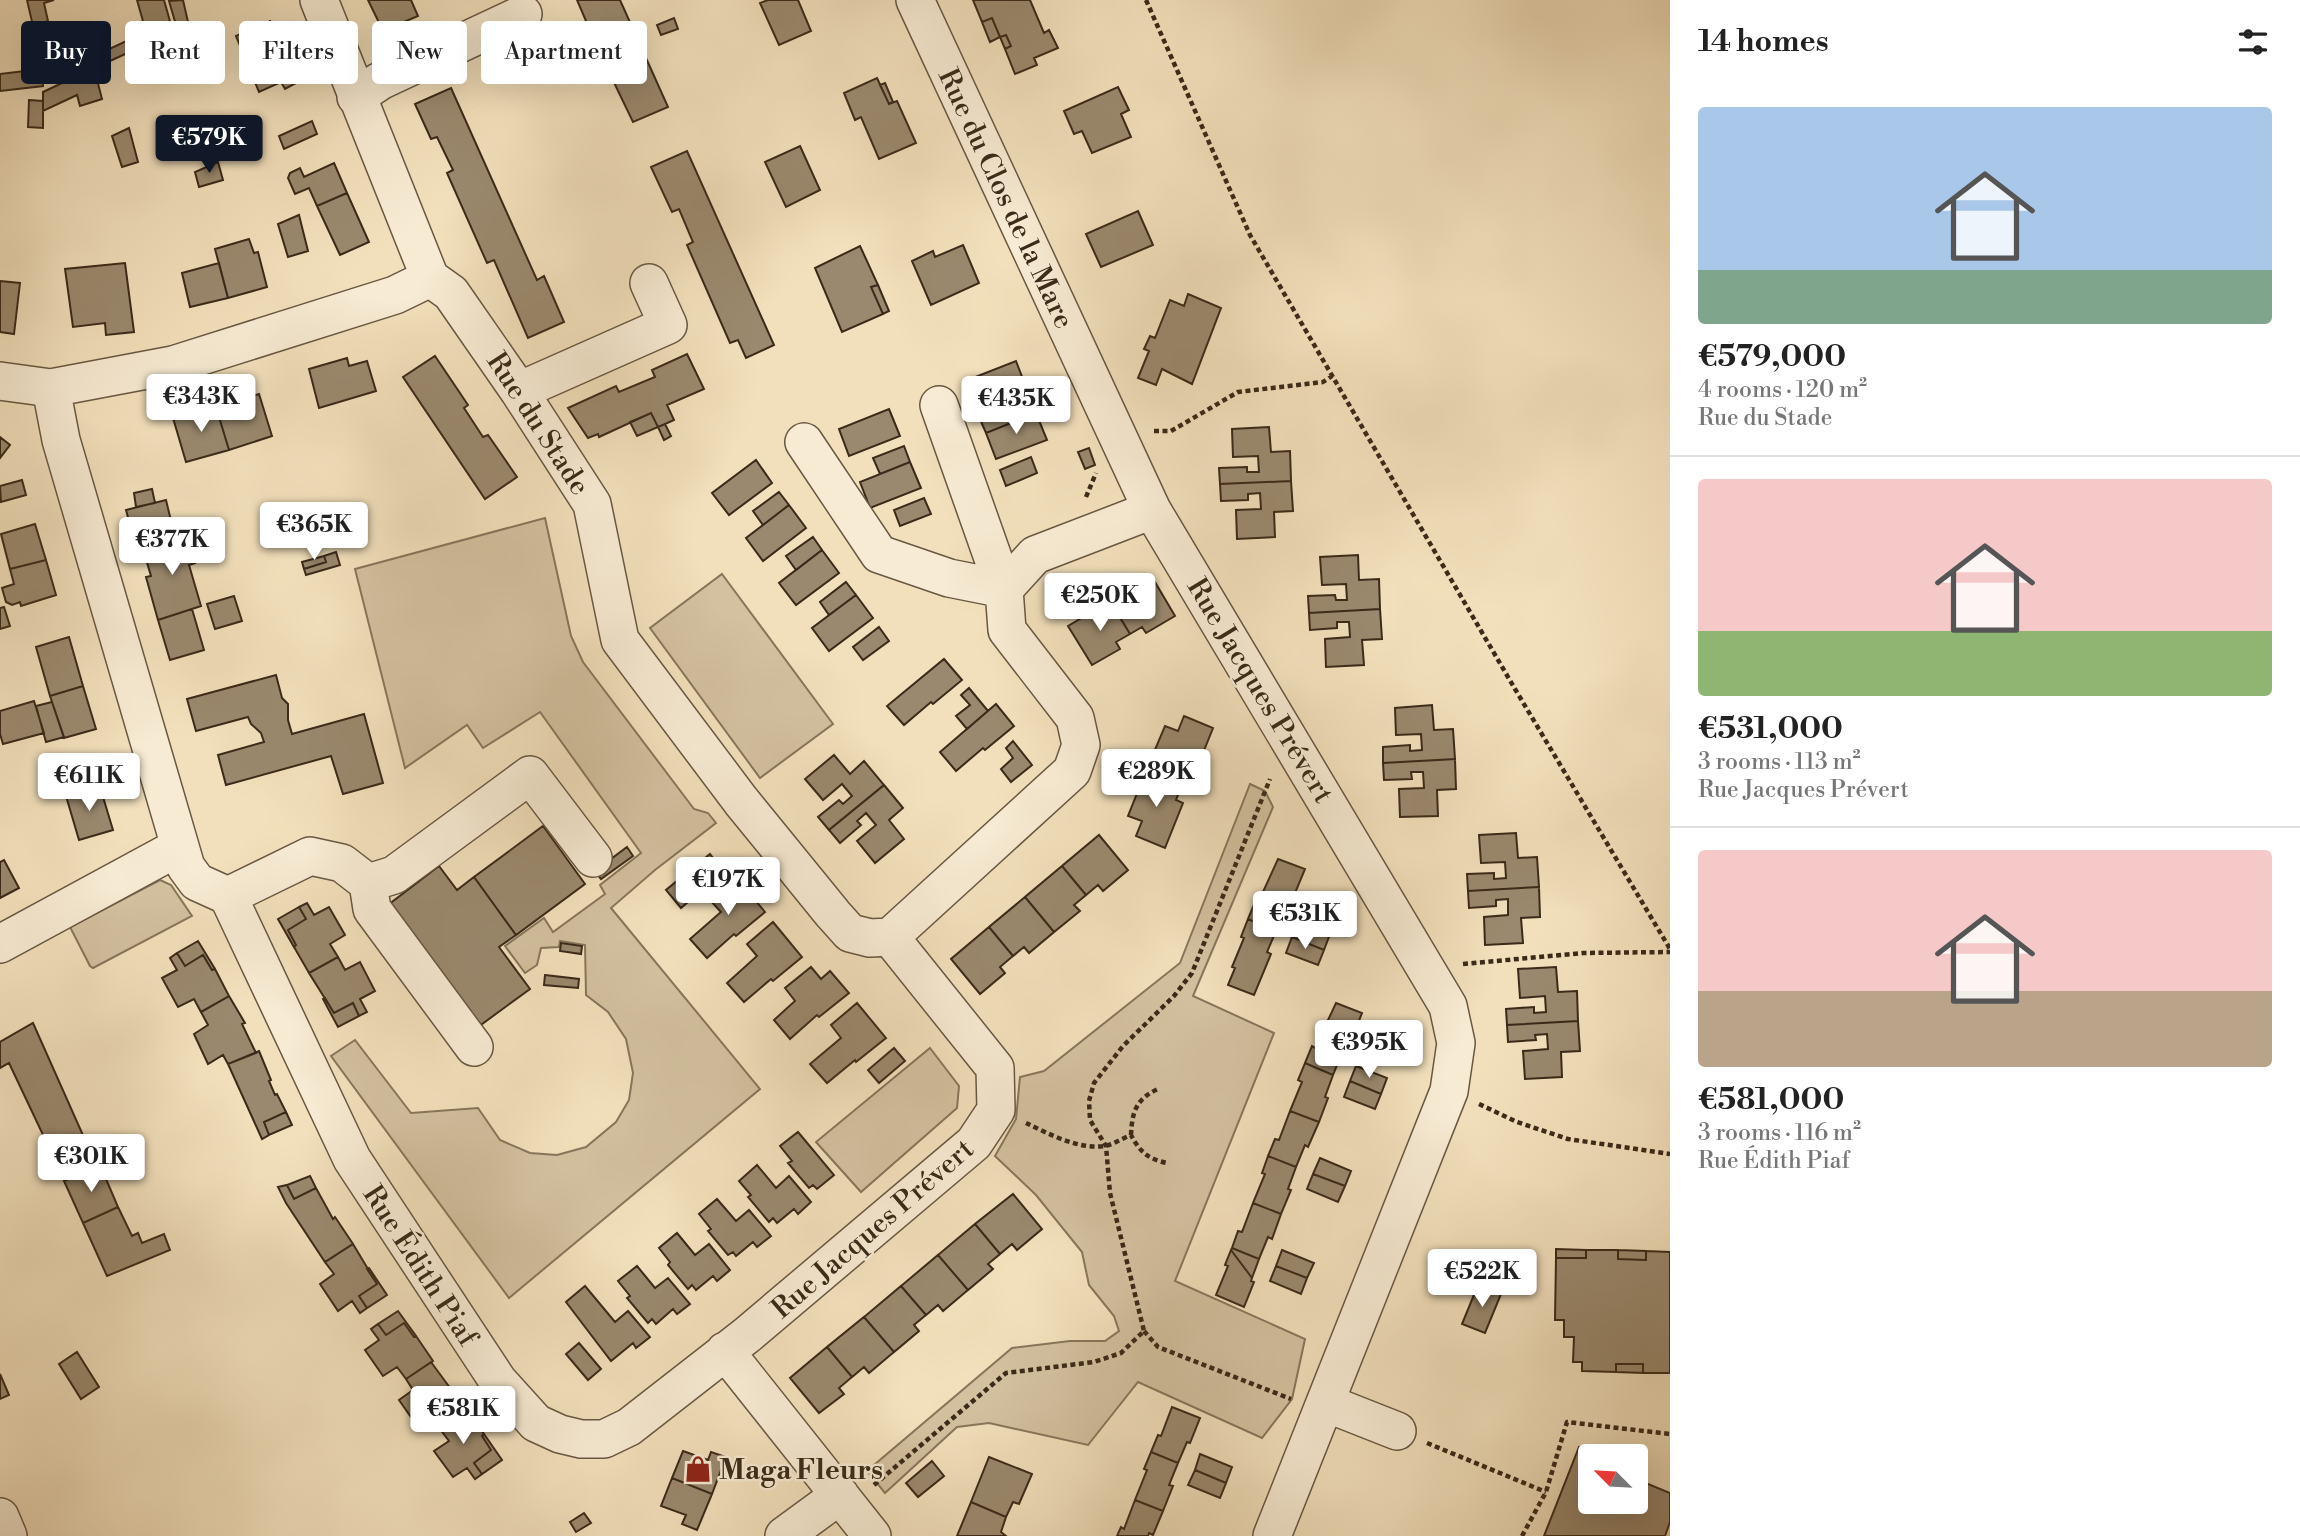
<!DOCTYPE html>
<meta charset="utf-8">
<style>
body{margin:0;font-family:"Libre Bodoni",serif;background:#f2f2f2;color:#222;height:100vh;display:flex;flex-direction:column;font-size:26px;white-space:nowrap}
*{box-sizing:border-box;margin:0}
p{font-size:23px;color:#767676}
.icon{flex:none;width:38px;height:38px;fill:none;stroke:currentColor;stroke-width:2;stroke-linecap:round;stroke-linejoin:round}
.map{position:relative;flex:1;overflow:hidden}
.panel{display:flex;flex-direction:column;background:#fff;width:630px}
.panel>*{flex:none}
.banner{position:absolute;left:21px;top:21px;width:665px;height:63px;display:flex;gap:14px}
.needle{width:46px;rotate:294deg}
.fabs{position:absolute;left:1578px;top:1444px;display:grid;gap:14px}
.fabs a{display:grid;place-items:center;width:70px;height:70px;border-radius:7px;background:#fff;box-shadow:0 7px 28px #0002;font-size:35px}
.price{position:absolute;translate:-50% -60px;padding:0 16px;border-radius:7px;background:#fff;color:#222;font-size:23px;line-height:46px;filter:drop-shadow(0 2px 4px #0008)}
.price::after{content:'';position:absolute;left:50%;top:42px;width:21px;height:16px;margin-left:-10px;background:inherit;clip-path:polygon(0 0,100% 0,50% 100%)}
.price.on{background:#111827;color:#fff}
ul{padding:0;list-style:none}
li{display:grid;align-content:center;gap:14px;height:371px;padding:0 28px}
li+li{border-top:2px solid #e0e0e0}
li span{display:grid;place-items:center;height:217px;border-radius:7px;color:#555}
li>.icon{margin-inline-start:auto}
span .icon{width:126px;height:126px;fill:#fffc;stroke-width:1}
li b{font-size:30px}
h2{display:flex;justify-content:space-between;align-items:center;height:84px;padding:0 28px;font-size:30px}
.pill{padding:0 24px;border-radius:7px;background:#fff;box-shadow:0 7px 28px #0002;font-size:24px;line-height:63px}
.pill.on{background:#111827;color:#fff}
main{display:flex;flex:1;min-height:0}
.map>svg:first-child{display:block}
.green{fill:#d3c1a0;stroke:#86765c;stroke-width:2}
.building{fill:#9a896e;stroke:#3a2a19;stroke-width:2}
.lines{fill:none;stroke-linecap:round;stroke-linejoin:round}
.minor-casing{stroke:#685842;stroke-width:40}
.path{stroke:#3a2a19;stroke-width:4.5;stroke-dasharray:5 3.5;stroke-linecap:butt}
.minor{stroke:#f7ebd3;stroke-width:37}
.labels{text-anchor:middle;stroke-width:5;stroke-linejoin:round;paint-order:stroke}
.street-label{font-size:28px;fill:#3a2a19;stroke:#f7ebd3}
.poi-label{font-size:28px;font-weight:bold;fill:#3a2a19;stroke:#f7ebd3;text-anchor:start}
</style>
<main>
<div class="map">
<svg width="1670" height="1536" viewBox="0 0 1670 1536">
<rect width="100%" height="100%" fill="#f2e0bc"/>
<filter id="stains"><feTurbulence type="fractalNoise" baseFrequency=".00286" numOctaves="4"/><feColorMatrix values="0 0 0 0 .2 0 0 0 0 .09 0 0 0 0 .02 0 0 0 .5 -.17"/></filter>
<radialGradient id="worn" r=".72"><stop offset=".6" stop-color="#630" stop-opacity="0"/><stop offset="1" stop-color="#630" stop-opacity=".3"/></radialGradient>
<path class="green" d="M545,518L571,636L583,662L694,809L708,813L716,823L655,870L611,908L760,1089L509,1298L331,1056L355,1040L411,1113L478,1108L500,1140L530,1153L557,1155L586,1147L616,1122L629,1100L633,1073L626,1039L608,1012L586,995L585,945L560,941L559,947L541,948L537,965L525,973L505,946L544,918L553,932L605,894L600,885L641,853L540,712L483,748L467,725L405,768L355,569Z
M722,574L833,724L760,778L650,628Z
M1250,784L1265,791L1273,807L1193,996L1274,1033L1175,1281L1305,1339L1292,1399L1262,1438L1138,1382L1088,1445L989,1423L957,1427L885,1493L867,1471L1012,1348L1070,1341H1105L1119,1331L1114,1316L1089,1285L1082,1252L1036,1195L995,1156L1016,1119L1020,1077L1044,1071L1180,963Z
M160,880L171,885L192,916L93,968L90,966L70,927Z
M930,1048L959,1086L957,1108L861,1192L816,1142Z"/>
<path class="building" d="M27,0H54L44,3L48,21L33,26Z
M137,0H164L173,32L110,61L107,50L146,32Z
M183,0L188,22L176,25L169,1Z
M368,0H411L418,16L383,31Z
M577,0H620L668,107L633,122L607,68L614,65L600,32L592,35Z
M768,0H798L811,31L779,45L760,3Z
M973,0H1030L1044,33L1049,30L1058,48L1034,58L1037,65L1015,74L1005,49L1011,46L1006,35L1000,37L992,18L982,22Z
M674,18L678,29L661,35L657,25Z
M992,18L1000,37L990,42L982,22Z
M270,21L298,82L285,89L281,82L259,92L236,36Z
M1006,35L1011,46L1005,49L1000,37Z
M94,68L102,99L80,106L77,95L43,111V92Z
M41,69L43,86L0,91V74Z
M877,78L889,104L897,101L916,143L879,159L861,117L855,120L844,93Z
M885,83L893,102L889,104L880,85Z
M1118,87L1129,110L1121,114L1131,137L1092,153L1082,131L1074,134L1064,111Z
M451,88L537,280L544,276L564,322L528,338L494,260L487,263L447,173L453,170L437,137L431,139L415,104Z
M29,100L43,101V128L28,127Z
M312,121L317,134L284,149L279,136Z
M129,128L138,162L122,167L112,136Z
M800,146L820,190L786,207L765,162Z
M687,151L774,345L746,358L738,340L730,343L687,245L693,242L679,209L672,212L651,167Z
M218,162L223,180L199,187L195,172Z
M334,163L347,193L317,206L309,188L295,194L288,178L290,173L300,168L304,177Z
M347,193L369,242L340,255L317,206Z
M1138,211L1153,245L1101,267L1086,234Z
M299,215L308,251L288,257L278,224Z
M249,239L254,253L258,252L267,287L228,298L215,249Z
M963,245L979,283L931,305L912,261L933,251L935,257Z
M860,246L878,285L871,287L883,314L842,332L815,268Z
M125,263L134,332L106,335L105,323L73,327L65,269Z
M219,263L228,298L190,307L182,273Z
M0,281L20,283L14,334L0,332Z
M878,285L889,311L883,314L871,287Z
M1188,294L1221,308L1192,384L1162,369L1156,385L1138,378L1149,351L1144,349L1150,336L1155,338L1170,300L1184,306Z
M687,354L704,389L667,405L674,420L665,424L658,427L651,413L599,437L598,434L588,438L568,408L616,386L619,392L655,377L652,370Z
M435,356L468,405L464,408L483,437L488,435L517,477L485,499L403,377Z
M347,358L349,366L367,361L376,391L319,408L309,369Z
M1016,361L1026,387L976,407L965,381Z
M259,394L272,436L229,450L216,407Z
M1010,405L1016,421L986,433L979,417Z
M216,407L229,450L186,462L173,418Z
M889,409L900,436L849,456L839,429Z
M651,413L658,427L637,436L630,422Z
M1036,413L1047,440L996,459L986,433Z
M665,424L671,436L664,440L658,427Z
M1269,427L1271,452L1290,451L1291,481L1220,484L1219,468L1247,467V472H1259L1258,456L1233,457L1232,429Z
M0,437L10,445L0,458Z
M904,446L910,462L880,474L873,458Z
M1089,448L1095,465L1085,469L1078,452Z
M1031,457L1037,473L1006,486L1000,470Z
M756,460L772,483L729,515L712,493Z
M910,462L921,488L870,508L860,482Z
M22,480L26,495L1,502L0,486Z
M1291,481L1293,511L1274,512L1275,537L1237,539L1236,510L1261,509L1260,493L1248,494V500L1221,501L1220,484Z
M152,489L155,503L136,507L134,493Z
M779,492L789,505L763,525L753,511Z
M924,498L931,514L900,526L894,510Z
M166,500L173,529L134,539L126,510Z
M789,505L806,528L763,561L746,538Z
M35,524L46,560L10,569L1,534Z
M187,535L195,563L189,565L201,606L158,620L146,577L151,576L143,549Z
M813,537L822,550L796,570L786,556Z
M822,550L839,573L796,605L779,583Z
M336,552L340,565L306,575L304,569L326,562L324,556Z
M1358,555L1359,580L1379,579L1380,609L1309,613L1308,596L1335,595L1336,600H1347L1346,584L1322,585L1320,557Z
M324,556L326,562L304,569L302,562Z
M46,560L56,595L21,606L20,602L12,605L6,602L2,588L14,584L10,569Z
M1152,577L1175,616L1146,633L1142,627L1130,634L1110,601Z
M846,582L856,595L829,615L820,602Z
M856,595L873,618L829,651L812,628Z
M234,596L242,621L215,629L207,604Z
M1110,601L1130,634L1116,642L1120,649L1092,665L1068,626Z
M4,607L10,626L0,629V608Z
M192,609L204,650L170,660L158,620Z
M1380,609L1382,639L1362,640L1364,665L1326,667L1325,639L1350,637L1349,622H1337V628L1310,630L1309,613Z
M879,627L889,641L863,660L853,647Z
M69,637L83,686L50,696L36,647Z
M944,659L962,680L933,704L931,702L904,725L887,706Z
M276,675L282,698L288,704V720L292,734L364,714L383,783L343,794L331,756L226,785L218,755L264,742L261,733L251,724L248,717L196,731L187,699Z
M83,686L96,729L64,738L50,696Z
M969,688L988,711L967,729L956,716L970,705L961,695Z
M34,701L44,733L3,744L0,734V711Z
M52,702L64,737L46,742L36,706Z
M996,704L1014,726L985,750L983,748L956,771L940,752Z
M1432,705L1434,730L1453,729L1455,759L1383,763V747L1410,745V751L1422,750L1421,734L1396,735L1395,708Z
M1184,716L1213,728L1195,773L1188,770L1182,785L1146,771L1165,726L1178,731Z
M1013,741L1032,765L1011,782L1001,769L1013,758L1006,748Z
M834,755L850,774L864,761L884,785L829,830L818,817L839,800L843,804L852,796L842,784L823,800L805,779Z
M1455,759L1456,789L1437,790L1438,816L1400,817L1399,789L1424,788L1423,772H1411L1412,779L1384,780L1383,763Z
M1146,771L1182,785L1176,800L1183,803L1165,848L1136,836L1142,821L1128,816Z
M884,785L903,808L889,820L904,839L875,863L857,841L876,825L866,813L857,821L861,825L840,843L829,830Z
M100,787L113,830L79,840L66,796Z
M543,826L585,884L516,935L474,877Z
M1516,833L1518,858L1537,857L1539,887L1468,891L1467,874L1494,873V879L1506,878L1505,862L1481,863L1479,835Z
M1099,835L1128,870L1103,891L1098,885L1086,895L1062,866Z
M627,847L633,856L601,879L595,871Z
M710,854L724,872L719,875L723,879L698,899L695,896L681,908L666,890Z
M1278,859L1305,869L1288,910L1285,909L1276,931L1248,919L1255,902L1258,903Z
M4,860L19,888L0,898V862Z
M439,866L457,890L474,877L516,935L499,947L530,989L478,1027L388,905Z
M1062,866L1086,895L1074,905L1080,911L1054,932L1025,897Z
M736,877L765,912L736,936L734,934L707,958L690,939L721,912L710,900Z
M1539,887L1540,917L1521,918L1523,943L1485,945L1484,917L1508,915V899L1496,900V906L1469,908L1468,891Z
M1025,897L1054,932L1029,953L1024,947L1013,956L989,927Z
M307,903L314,915L329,907L345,935L330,944L338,957L309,973L294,947L296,945L288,930L306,919L299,907Z
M299,907L306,919L288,930L296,945L294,947L278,919Z
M1248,919L1276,931L1267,952L1271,954L1254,995L1228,985L1235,968L1232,967L1244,938L1241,937Z
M773,922L802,957L773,981L771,979L744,1002L727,983L757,956L747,944Z
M1299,922L1330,934L1324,950L1292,937Z
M989,927L1013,956L1000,967L1005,973L980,994L951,959Z
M1292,937L1324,950L1318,965L1286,953Z
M198,941L215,969L212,970L203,955L185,966L177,953Z
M561,943L582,946L581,954L560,951Z
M177,953L185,966L203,955L212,970L215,969L229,996L201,1012L194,999L178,1007L162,978L177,970L170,958Z
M338,957L345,970L360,962L375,991L360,999L367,1012L359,1016L353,1003L334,1013L309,973Z
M811,967L821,979L830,971L849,993L819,1017L817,1015L790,1039L774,1020L795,1001L785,988Z
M1556,967L1558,992L1577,991L1578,1021L1507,1025L1506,1009L1534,1007V1013L1546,1012L1545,996L1520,998L1518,969Z
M545,975L579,979L578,988L544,985Z
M229,996L245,1023L242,1024L256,1053L228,1064L223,1055L208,1064L194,1034L208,1025L201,1012Z
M325,998L334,1013L353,1003L359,1016L338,1027L323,999Z
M857,1003L886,1038L856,1062L855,1060L827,1083L810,1064L841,1038L831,1025Z
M1336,1003L1362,1013L1346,1054L1342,1053L1333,1075L1305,1063L1312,1046L1315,1048Z
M1578,1021L1580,1051L1561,1052L1562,1077L1525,1079L1523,1051L1548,1049L1547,1034L1535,1035L1536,1040L1508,1042L1507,1025Z
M33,1023L86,1142L53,1156L9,1063L0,1068V1042Z
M894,1048L905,1061L879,1083L868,1070Z
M259,1051L271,1080L269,1081L275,1095L277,1094L286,1112L264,1122L269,1135L262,1139L228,1064Z
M1305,1063L1333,1075L1325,1097L1328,1098L1319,1122L1290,1111L1302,1082L1298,1080Z
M1356,1066L1387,1078L1381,1094L1350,1081Z
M1350,1081L1381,1094L1375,1109L1344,1097Z
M1290,1111L1319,1122L1308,1147L1305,1145L1296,1167L1268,1156L1275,1139L1279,1140Z
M286,1112L292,1125L269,1135L264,1122Z
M798,1132L834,1175L817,1189L813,1185L809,1188L788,1163L792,1161L780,1146Z
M86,1142L87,1144L54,1159L53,1156Z
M1268,1156L1296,1167L1288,1189L1291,1190L1281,1214L1253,1203L1265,1174L1262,1173Z
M1320,1158L1351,1171L1345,1186L1313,1174Z
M100,1165L118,1207L83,1223L64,1181Z
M757,1165L776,1188L789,1176L811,1202L798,1214L794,1209L777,1223L773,1218L769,1222L748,1197L751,1195L739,1181Z
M1313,1174L1345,1186L1338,1202L1307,1189Z
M310,1176L316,1188L294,1199L287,1185Z
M287,1185L294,1199L316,1188L333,1219L335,1217L353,1244L325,1262L286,1203L278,1187Z
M1013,1194L1042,1229L1017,1250L1012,1244L1000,1254L975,1224Z
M717,1199L736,1221L749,1210L771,1236L757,1247L753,1242L736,1256L733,1252L728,1255L708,1231L711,1229L699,1214Z
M1253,1203L1281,1214L1272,1239L1268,1237L1259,1259L1232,1248L1238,1231L1242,1232Z
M118,1207L132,1236L138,1233L142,1243L164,1234L170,1250L107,1276L83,1223Z
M975,1224L1000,1254L988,1264L993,1269L968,1290L938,1255Z
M677,1233L695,1255L709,1244L730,1270L717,1281L713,1276L696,1290L692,1285L688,1289L668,1265L670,1262L659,1248Z
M353,1244L377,1284L359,1296L367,1308L360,1313L352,1301L338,1311L320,1284L334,1274L325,1262Z
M1232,1248L1259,1259L1252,1278L1231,1250Z
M1556,1249L1586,1250V1258H1556Z
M1231,1250L1252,1278L1251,1281L1254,1282L1244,1307L1216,1295L1228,1266L1225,1265Z
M1282,1250L1314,1263L1307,1278L1276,1266Z
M1586,1250H1618V1259L1646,1260V1251L1670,1252V1373H1643V1364H1616V1372L1582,1371V1362H1573L1574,1337H1564V1320H1555L1556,1258H1586Z
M1618,1250L1646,1251V1260L1618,1259Z
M938,1255L968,1290L943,1311L938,1305L926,1315L901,1286Z
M637,1266L655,1288L668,1278L690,1304L677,1314L673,1309L656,1324L652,1319L648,1323L627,1298L630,1296L618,1281Z
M1276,1266L1307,1278L1301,1294L1270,1281Z
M369,1268L387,1295L367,1308L359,1296L377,1284L367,1269Z
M1478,1285L1501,1294L1485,1333L1462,1324Z
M585,1286L615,1322L628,1311L650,1337L636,1348L633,1343L611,1361L566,1302Z
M901,1286L926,1315L914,1325L919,1331L894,1352L864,1317Z
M398,1311L416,1336L414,1337L404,1323L386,1335L378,1324Z
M864,1317L894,1352L869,1373L864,1367L852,1377L827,1347Z
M404,1323L414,1337L416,1336L433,1361L406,1379L397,1367L383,1376L365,1350L379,1340L371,1329L378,1324L386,1335Z
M579,1343L601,1369L588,1380L566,1354Z
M827,1347L852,1377L839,1388L844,1394L819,1413L790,1378Z
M77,1352L99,1387L81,1399L59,1364Z
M431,1362L467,1411L440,1429L432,1417L418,1427L399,1400L413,1390L406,1379Z
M1616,1364H1643V1373L1616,1372Z
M0,1374L9,1395L0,1399Z
M1172,1407L1200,1418L1190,1443L1187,1442L1178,1463L1151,1452L1158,1435L1161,1436Z
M467,1411L484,1434L482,1436L491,1450L474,1463L482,1474L475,1479L467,1468L453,1477L434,1451L449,1441L440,1429Z
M484,1434L502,1460L482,1474L474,1463L491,1450L482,1436Z
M1579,1447L1601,1456H1591V1502H1636V1479L1670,1493V1522L1665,1536H1544Z
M683,1451L708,1460L711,1452L726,1457L712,1494L672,1478Z
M1151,1452L1178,1463L1169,1485L1173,1486L1163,1511L1135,1500L1147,1470L1144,1469Z
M1200,1454L1232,1467L1226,1483L1195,1470Z
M989,1457L1032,1474L1019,1504L1013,1502L1006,1517L971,1502Z
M932,1461L944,1476L918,1497L906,1483Z
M1195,1470L1226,1483L1220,1498L1188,1485Z
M672,1478L712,1494L697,1530L682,1524L686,1515L661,1506Z
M1135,1500L1163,1511L1153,1535L1149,1533L1148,1536H1117L1121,1527L1124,1529Z
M971,1502L1006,1517L1001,1532L1006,1536H957Z
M584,1513L591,1523L576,1532L570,1522Z"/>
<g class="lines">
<defs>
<path id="minor" d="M319,0L430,278L451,293L519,391L592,504L620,640L741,801L833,914L850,933L870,938L890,937
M915,0L1152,510
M356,97L380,81L523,14
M0,381L51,388L173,365L395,295L430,278
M51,388L61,440L186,867L197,882L228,896L310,856L342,863L368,883L372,909L474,1047
M519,391L668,325L649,283
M804,442L879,554L949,578L1004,589L939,405
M368,883L394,875L530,775L593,858
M228,896L352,1159L498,1381L536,1423L560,1434L581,1439H604L629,1427L747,1335L974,1143L996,1110L995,1068L890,937L1072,771L1081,745L1075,718L1007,630L1004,589L1035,555L1152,510L1448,1006L1456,1043L1449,1091L1272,1536
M0,944L179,847
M725,1351L872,1536
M1326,1403L1397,1431
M0,1517L8,1536
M784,1536L840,1495"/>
</defs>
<use href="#minor" class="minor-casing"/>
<path class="path" d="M1146,0L1250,235L1515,689L1670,949
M1154,431H1171L1238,392L1323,382L1332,376
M1086,497L1096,473
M1463,964L1583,953L1670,952
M1479,1104L1517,1122L1568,1139L1670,1154
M1026,1123C1049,1134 1079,1150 1105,1146C1114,1144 1123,1138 1131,1135C1140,1152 1148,1159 1167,1163
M1131,1135C1132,1112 1136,1099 1158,1089
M1144,1331L1158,1347L1291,1399
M1427,1443L1546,1492
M874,1485L1006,1373L1094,1362L1121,1353L1144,1331L1110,1193L1106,1146L1090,1120L1089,1101L1094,1083L1123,1046L1174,996L1192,973L1270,779
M1522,1536L1546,1492L1567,1422L1670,1434"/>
<use href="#minor" class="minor"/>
</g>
<defs>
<symbol id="shop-bare" viewBox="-9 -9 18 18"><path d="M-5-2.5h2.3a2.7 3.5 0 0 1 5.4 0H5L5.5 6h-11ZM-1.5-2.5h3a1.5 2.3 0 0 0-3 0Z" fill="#8f2418" stroke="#f7ebd3" stroke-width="2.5" paint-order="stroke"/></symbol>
</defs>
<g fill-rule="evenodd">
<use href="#shop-bare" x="679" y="1450" width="38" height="38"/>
</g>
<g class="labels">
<g class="street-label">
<text transform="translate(1007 198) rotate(65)" y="10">Rue du Clos de la Mare</text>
<text transform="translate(539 423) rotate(57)" y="10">Rue du Stade</text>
<text transform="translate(1261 690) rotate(59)" y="10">Rue Jacques Prévert</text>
<text transform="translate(872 1228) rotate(-41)" y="10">Rue Jacques Prévert</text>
<text transform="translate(421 1265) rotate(57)" y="10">Rue Édith Piaf</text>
</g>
<g class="poi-label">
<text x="719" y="1479">Maga Fleurs</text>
</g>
</g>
<rect width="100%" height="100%" filter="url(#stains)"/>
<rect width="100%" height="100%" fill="url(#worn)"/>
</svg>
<div class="fabs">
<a><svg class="needle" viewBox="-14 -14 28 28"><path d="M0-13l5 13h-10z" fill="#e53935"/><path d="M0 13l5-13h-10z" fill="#767676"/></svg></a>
</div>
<b class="price on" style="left:209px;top:175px">€579K</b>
<b class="price" style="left:201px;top:434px">€343K</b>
<b class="price" style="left:1016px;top:436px">€435K</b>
<b class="price" style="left:314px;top:562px">€365K</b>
<b class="price" style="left:172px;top:577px">€377K</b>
<b class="price" style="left:1100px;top:633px">€250K</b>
<b class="price" style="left:1156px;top:809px">€289K</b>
<b class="price" style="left:89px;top:813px">€611K</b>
<b class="price" style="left:728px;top:917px">€197K</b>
<b class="price" style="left:1305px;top:951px">€531K</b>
<b class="price" style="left:1369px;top:1080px">€395K</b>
<b class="price" style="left:91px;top:1194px">€301K</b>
<b class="price" style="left:1482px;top:1309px">€522K</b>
<b class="price" style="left:463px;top:1446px">€581K</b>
<div class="banner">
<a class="pill on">Buy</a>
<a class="pill">Rent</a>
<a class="pill">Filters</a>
<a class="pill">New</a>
<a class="pill">Apartment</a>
</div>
</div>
<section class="panel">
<h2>14 homes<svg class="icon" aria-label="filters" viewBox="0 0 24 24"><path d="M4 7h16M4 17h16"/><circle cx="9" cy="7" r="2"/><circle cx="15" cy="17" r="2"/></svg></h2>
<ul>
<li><span style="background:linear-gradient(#a9c7e8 75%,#7fa58c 0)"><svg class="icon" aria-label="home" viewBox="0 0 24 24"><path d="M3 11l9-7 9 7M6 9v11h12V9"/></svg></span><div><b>€579,000</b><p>4 rooms · 120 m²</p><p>Rue du Stade</p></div></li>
<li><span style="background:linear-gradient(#f6c9c9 70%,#8fb573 0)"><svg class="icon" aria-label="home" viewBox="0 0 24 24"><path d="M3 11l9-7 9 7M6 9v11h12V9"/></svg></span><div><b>€531,000</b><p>3 rooms · 113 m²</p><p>Rue Jacques Prévert</p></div></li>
<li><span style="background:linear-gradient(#f6c9c9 65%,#b9a48a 0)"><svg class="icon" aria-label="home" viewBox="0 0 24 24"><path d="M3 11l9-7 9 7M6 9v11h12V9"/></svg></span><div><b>€581,000</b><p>3 rooms · 116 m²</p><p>Rue Édith Piaf</p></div></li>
</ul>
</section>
</main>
